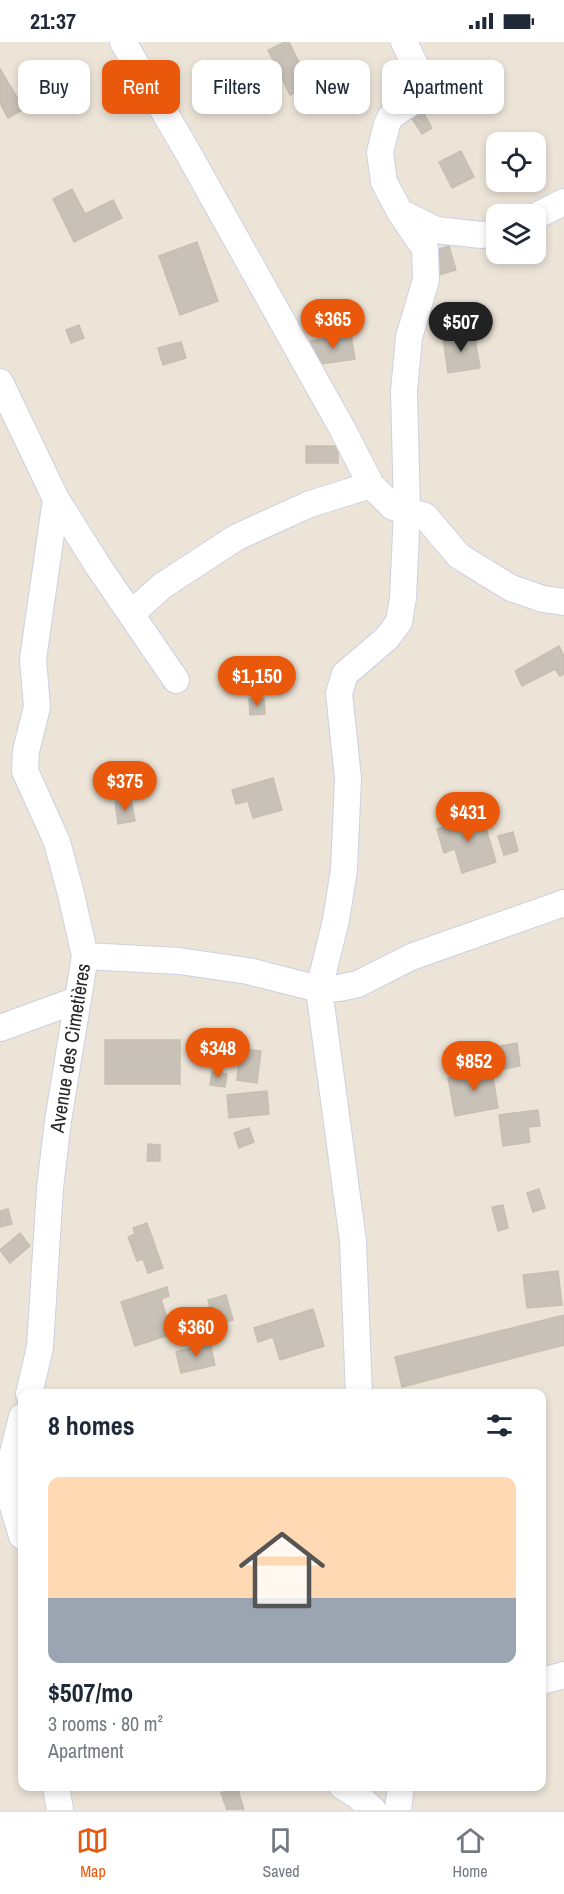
<!DOCTYPE html>
<meta charset="utf-8">
<style>
body{margin:0;font-family:"Archivo Narrow",sans-serif;background:#f6f6f7;color:#1f2937;height:100vh;display:flex;flex-direction:column;font-size:22px;white-space:nowrap}
*{box-sizing:border-box;margin:0}
p{font-size:20px;color:#747a83}
.icon{flex:none;width:33px;height:33px;fill:none;stroke:currentColor;stroke-width:2;stroke-linecap:round;stroke-linejoin:round}
.map{position:relative;flex:1;overflow:hidden}
.drawer{position:absolute;left:18px;top:1347px;width:528px;height:402px;display:flex;flex-direction:column;background:#fff;border-radius:12px;box-shadow:0 3px 9px #0003}
.drawer>*{flex:none}
.hud{position:absolute;left:18px;top:18px;width:528px;height:54px;display:flex;gap:12px}
.fabs{position:absolute;left:486px;top:90px;display:grid;gap:12px}
.fabs a{display:grid;place-items:center;width:60px;height:60px;border-radius:12px;background:#fff;box-shadow:0 3px 9px #0003;font-size:30px}
.price{position:absolute;translate:-50% -51px;padding:0 14px;border-radius:21px;background:#ea580c;color:#fff;font-size:20px;line-height:39px;filter:drop-shadow(0 2px 3px #0008)}
.price::after{content:'';position:absolute;left:50%;top:36px;width:18px;height:14px;margin-left:-9px;background:inherit;clip-path:polygon(0 0,100% 0,50% 100%)}
.price.current{background:#222;color:#fff}
ul{padding:0;list-style:none}
li{display:grid;align-content:center;gap:12px;height:318px;padding:0 30px}
li span{display:grid;place-items:center;height:186px;border-radius:12px;color:#555}
li>.icon{margin-inline-start:auto}
span .icon{width:108px;height:108px;fill:#fffc;stroke-width:1}
li b{font-size:26px}
h2{display:flex;justify-content:space-between;align-items:center;height:72px;padding:0 30px;font-size:26px}
.chip{padding:0 21px;border-radius:12px;background:#fff;box-shadow:0 3px 9px #0003;font-size:21px;line-height:54px}
.chip.current{background:#ea580c;color:#fff}
.status{display:flex;justify-content:space-between;align-items:center;height:42px;padding:0 30px;background:#fff;direction:ltr}
.status svg{height:16px;fill:currentColor}
.dock{display:flex;justify-content:space-around;align-items:center;height:84px;border-top:2px solid #e0e1e3;background:#fff;font-size:16px;color:#747a83}
.dock a{display:grid;justify-items:center;gap:3px}
.dock .current{color:#ea580c}
.map>svg:first-child{display:block}
.building{fill:#c7c1b7;stroke:#c7c0b1;stroke-width:1.5}
.lines{fill:none;stroke-linecap:round;stroke-linejoin:round}
.minor-casing{stroke:#ccd0e3;stroke-width:28}
.minor{stroke:#fff;stroke-width:26}
.labels{text-anchor:middle;stroke-width:4.5;stroke-linejoin:round;paint-order:stroke}
.street-label{font-size:20px;fill:#272727;stroke:#fff}
</style>
<div class="status"><b>21:37</b><svg viewBox="0 0 49 12"><path d="M0 12V9h3v3zM5 12V6h3v6zM10 12V3h3v9zM15 12V0h3v12zM26 1h20v11H26zM47 4h2v5h-2z"/></svg></div>
<div class="map">
<svg width="564" height="1768" viewBox="0 0 564 1768">
<rect width="100%" height="100%" fill="#ece4d7"/>
<path class="building" d="M285,0H289L310,43L290,53L268,8Z
M0,27L24,67L8,76L0,61Z
M422,68L432,86L422,92L411,75Z
M461,109L474,135L452,146L439,120Z
M72,147L85,172L113,158L122,176L74,200L53,157Z
M197,200L218,259L180,273L159,214Z
M449,204L456,228L429,236L423,212Z
M79,283L84,296L71,301L66,288Z
M474,290L480,326L448,331L443,295Z
M351,293L355,317L314,323L310,299Z
M181,300L186,316L163,323L158,306Z
M306,404H338V421H306Z
M559,604L564,614V632L560,634L555,627L522,644L515,629Z
M249,657H264L265,672L250,673Z
M273,736L282,768L253,776L248,759L236,762L232,748Z
M131,757L135,779L118,782L115,760Z
M482,773L496,820L462,831L455,807L444,811L437,787Z
M513,790L518,809L504,813L498,794Z
M105,998H180V1042H105Z
M517,1001L520,1024L504,1027L500,1004Z
M235,1006L261,1009L257,1041L237,1038L239,1017H234Z
M491,1023L498,1066L455,1074L448,1036L479,1030L478,1026Z
M212,1030L227,1032L225,1045L210,1043Z
M267,1049L269,1072L229,1076L227,1053Z
M538,1068L540,1084L528,1085L530,1100L503,1104L499,1073Z
M249,1086L254,1100L239,1106L234,1091Z
M148,1102L160,1103V1119H147Z
M539,1147L545,1166L533,1170L527,1151Z
M503,1163L508,1186L498,1189L492,1165Z
M8,1167L12,1182L0,1185V1169Z
M147,1181L163,1226L148,1231L143,1217L137,1219L128,1195L135,1192L133,1186Z
M20,1191L30,1204L10,1221L0,1208Z
M558,1229L562,1263L527,1266L523,1233Z
M167,1245L169,1254L161,1257L172,1292L135,1304L121,1260Z
M226,1253L233,1278L214,1283L208,1258Z
M313,1267L324,1304L280,1318L273,1295L258,1300L254,1286Z
M564,1273V1303L402,1345L395,1315Z
M210,1301L215,1323L181,1331L176,1310Z
M237,1745L244,1768H227L221,1751Z"/>
<g class="lines">
<defs>
<path id="minor" d="M123,0L187,109L343,388L371,443L393,465L425,474L459,514L488,532L511,546L543,557L564,560
M402,171L436,188L482,193L496,191
M536,174L564,160
M0,340L56,457L98,524L176,638
M132,571L162,544L237,495L310,462L371,443
M85,914L179,919L248,929L319,947L339,946L358,942L411,915L564,861
M0,986L77,958
M29,1352L40,1305L50,1146L58,1079L85,914L71,852L57,800L25,729L26,709L37,665L33,617L56,457
M359,1352L353,1199L319,947L336,878L344,828L348,736L339,651L345,632L387,596L399,580L403,556L407,469L404,349L409,295L426,238L425,207L400,170L384,140L380,110L387,82L391,74L409,62L416,46L415,23L404,0
M22,1375L9,1427L8,1448L22,1494
M542,1639L564,1633
M56,1744L60,1768
M342,1744L358,1754L373,1768
M398,1768L401,1744"/>
</defs>
<use href="#minor" class="minor-casing"/>
<use href="#minor" class="minor"/>
</g>
<g class="labels">
<g class="street-label">
<text transform="translate(70 1006) rotate(-81)" y="7">Avenue des Cimetières</text>
</g>
</g>
</svg>
<div class="fabs">
<a><svg class="icon" aria-label="locate" viewBox="0 0 24 24"><circle cx="12" cy="12" r="6"/><path d="M12 2v4M12 18v4M2 12h4M18 12h4"/></svg></a>
<a><svg class="icon" aria-label="layers" viewBox="0 0 24 24"><path d="M12 4l9 5-9 5-9-5zM3 14l9 5 9-5"/></svg></a>
</div>
<b class="price" style="left:333px;top:308px">$365</b>
<b class="price current" style="left:461px;top:311px">$507</b>
<b class="price" style="left:257px;top:665px">$1,150</b>
<b class="price" style="left:125px;top:770px">$375</b>
<b class="price" style="left:468px;top:801px">$431</b>
<b class="price" style="left:218px;top:1037px">$348</b>
<b class="price" style="left:474px;top:1050px">$852</b>
<b class="price" style="left:196px;top:1316px">$360</b>
<div class="hud">
<a class="chip">Buy</a>
<a class="chip current">Rent</a>
<a class="chip">Filters</a>
<a class="chip">New</a>
<a class="chip">Apartment</a>
</div>
<section class="drawer">
<h2>8 homes<svg class="icon" aria-label="filters" viewBox="0 0 24 24"><path d="M4 7h16M4 17h16"/><circle cx="9" cy="7" r="2"/><circle cx="15" cy="17" r="2"/></svg></h2>
<ul>
<li><span style="background:linear-gradient(#ffd9b3 65%,#9aa5b1 0)"><svg class="icon" aria-label="home" viewBox="0 0 24 24"><path d="M3 11l9-7 9 7M6 9v11h12V9"/></svg></span><div><b>$507/mo</b><p>3 rooms · 80 m²</p><p>Apartment</p></div></li>
</ul>
</section>
</div>
<nav class="dock">
<a class="current"><svg class="icon" aria-label="map" viewBox="0 0 24 24"><path d="M3 6l6-2 6 2 6-2v14l-6 2-6-2-6 2zM9 4v14M15 6v14"/></svg>Map</a>
<a><svg class="icon" aria-label="saved" viewBox="0 0 24 24"><path d="M7 4h10v16l-5-4-5 4z"/></svg>Saved</a>
<a><svg class="icon" aria-label="home" viewBox="0 0 24 24"><path d="M3 11l9-7 9 7M6 9v11h12V9"/></svg>Home</a>
</nav>
